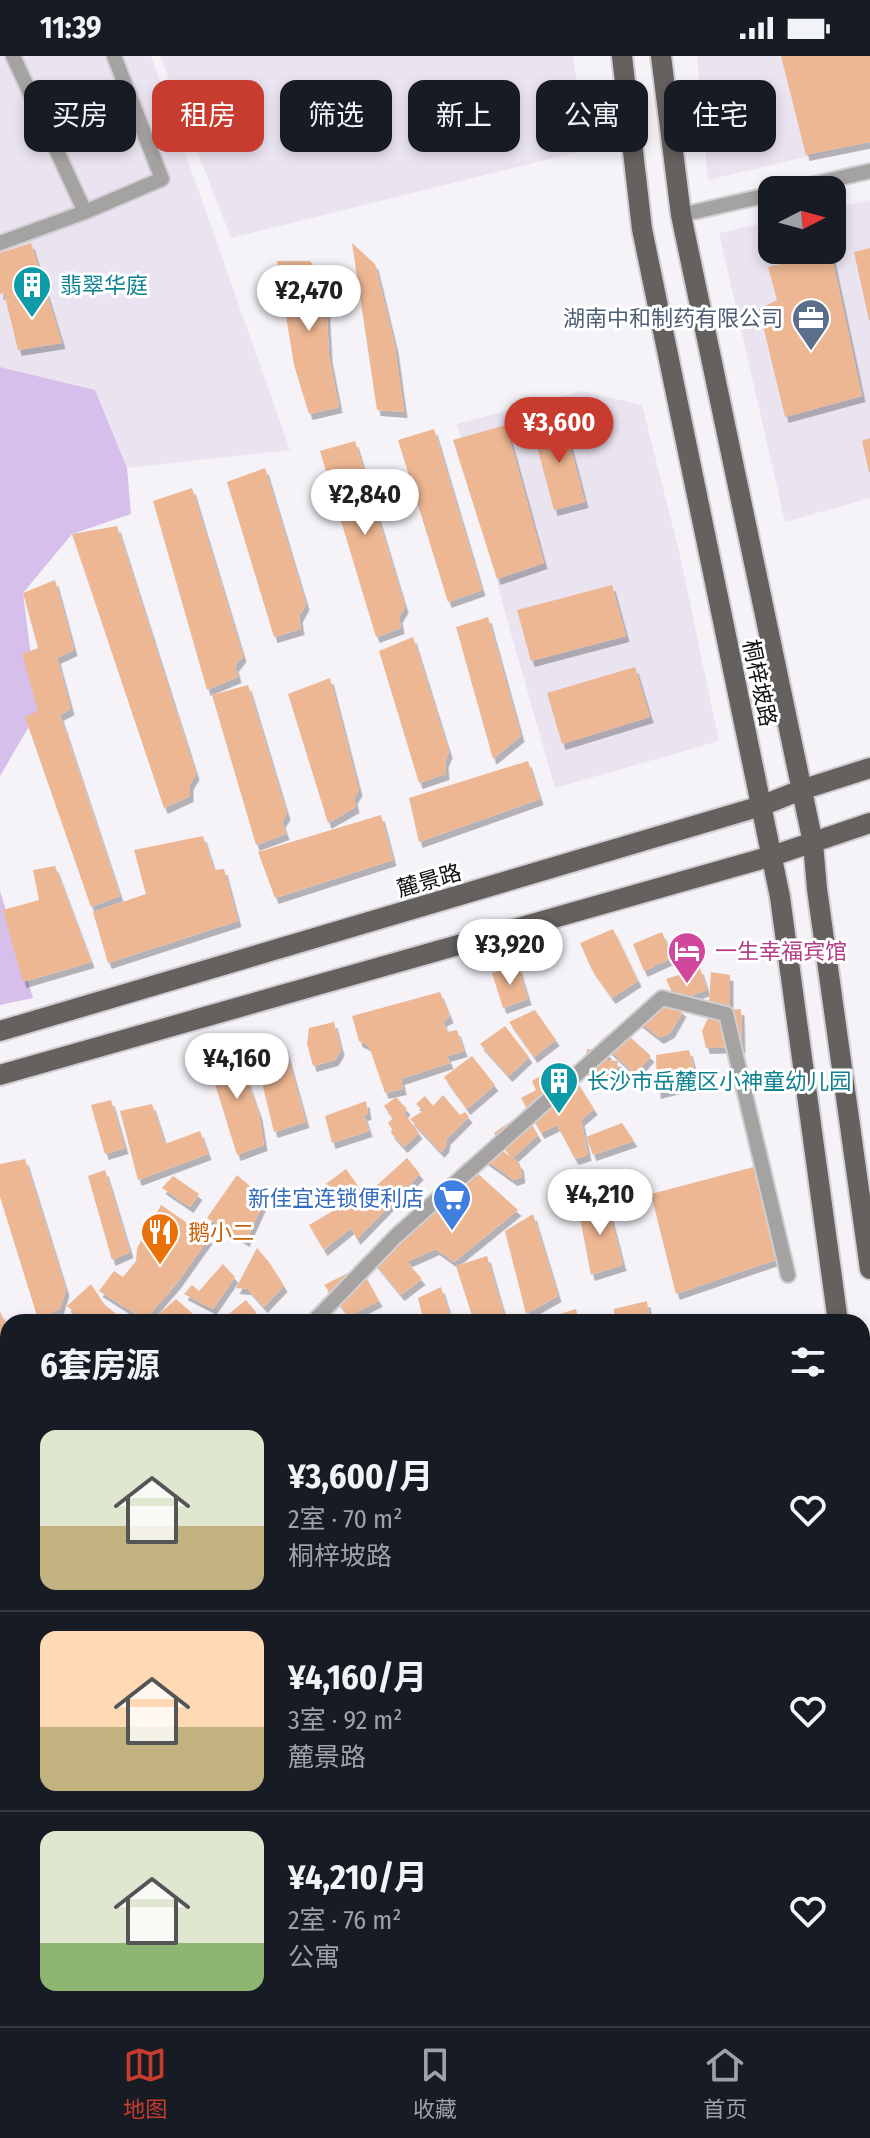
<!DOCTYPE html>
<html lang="zh">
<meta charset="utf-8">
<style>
body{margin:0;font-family:"Fira Sans Condensed","Noto Sans SC",sans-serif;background:#242831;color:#f1f3f6;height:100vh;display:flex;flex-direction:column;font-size:30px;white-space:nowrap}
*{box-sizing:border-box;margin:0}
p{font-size:26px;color:#9ea1a6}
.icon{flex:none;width:44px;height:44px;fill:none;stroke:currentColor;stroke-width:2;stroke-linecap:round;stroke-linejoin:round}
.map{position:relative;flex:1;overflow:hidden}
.sheet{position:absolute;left:0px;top:1258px;width:870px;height:712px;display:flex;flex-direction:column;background:#171b24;border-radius:24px 24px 0 0;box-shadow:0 4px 12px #0003}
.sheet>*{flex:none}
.hud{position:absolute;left:24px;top:24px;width:822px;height:72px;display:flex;gap:16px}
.needle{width:52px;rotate:84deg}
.fabs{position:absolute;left:758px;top:120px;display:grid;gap:16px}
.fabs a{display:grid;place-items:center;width:88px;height:88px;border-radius:16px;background:#171b24;box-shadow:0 4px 12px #0003;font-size:40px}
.price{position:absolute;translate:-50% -68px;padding:0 18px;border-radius:28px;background:#fff;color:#222;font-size:26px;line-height:52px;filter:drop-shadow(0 2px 4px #0008)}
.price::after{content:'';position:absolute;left:50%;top:48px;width:24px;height:18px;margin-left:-12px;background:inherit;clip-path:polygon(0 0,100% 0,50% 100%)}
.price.on{background:#c83b2f;color:#fff}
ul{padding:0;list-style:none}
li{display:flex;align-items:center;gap:24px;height:200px;padding:0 40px}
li+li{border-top:2px solid #363941}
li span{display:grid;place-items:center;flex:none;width:224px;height:160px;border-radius:16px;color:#555}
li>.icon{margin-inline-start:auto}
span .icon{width:96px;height:96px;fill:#fffc;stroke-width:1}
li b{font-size:34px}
h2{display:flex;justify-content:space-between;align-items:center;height:96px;padding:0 40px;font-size:34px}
.pill{padding:0 28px;border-radius:16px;background:#171b24;box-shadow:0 4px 12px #0003;font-size:28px;line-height:72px}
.pill.on{background:#c83b2f;color:#fff}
.status{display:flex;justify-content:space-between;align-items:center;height:56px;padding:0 40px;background:#171b24;direction:ltr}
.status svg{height:22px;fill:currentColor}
.dock{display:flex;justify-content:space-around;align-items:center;height:112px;border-top:2px solid #363941;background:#171b24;font-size:22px;color:#9ea1a6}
.dock a{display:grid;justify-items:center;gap:4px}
.dock .on{color:#c83b2f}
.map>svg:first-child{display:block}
.built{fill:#eae4f0}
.green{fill:#d6bfeb}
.building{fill:#eeb793;filter:url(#shadow)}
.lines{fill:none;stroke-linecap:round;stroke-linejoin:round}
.street-casing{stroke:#d1ced3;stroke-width:18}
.primary-casing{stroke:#d1ced3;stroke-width:24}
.street{stroke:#a5a3a1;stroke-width:14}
.primary{stroke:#64615e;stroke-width:20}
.labels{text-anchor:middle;stroke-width:6;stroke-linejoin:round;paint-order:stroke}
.culture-label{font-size:22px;fill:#0d838f;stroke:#fff;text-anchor:start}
.service-label{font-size:22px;fill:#4e5e75;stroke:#fff;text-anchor:end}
.street-label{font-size:22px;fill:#111112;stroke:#fff}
.hotel-label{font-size:22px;fill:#b23c85;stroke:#fff;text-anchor:start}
.shop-label{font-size:22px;fill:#366cbe;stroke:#fff;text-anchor:end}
.food-label{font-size:22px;fill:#c56008;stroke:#fff;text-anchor:start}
</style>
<div class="status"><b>11:39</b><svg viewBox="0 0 49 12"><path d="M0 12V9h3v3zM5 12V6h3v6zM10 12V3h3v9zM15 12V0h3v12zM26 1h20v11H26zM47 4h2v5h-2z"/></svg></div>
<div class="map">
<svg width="870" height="1970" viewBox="0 0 870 1970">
<defs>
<filter id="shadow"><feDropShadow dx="3.5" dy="6" stdDeviation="0" flood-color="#0004"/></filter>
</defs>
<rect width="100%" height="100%" fill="#f5f2f8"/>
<path class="built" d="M0,0H151L290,394L127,412L95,334L0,311Z
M160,0H573L586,94L231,182Z
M697,0H870V86L708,124Z
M870,144V442L785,466L719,177L772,165V194H832V152Z
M582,335L642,349L679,495L719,685L555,732L503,549L457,368Z
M8,1854V1962H60L0,1969V1855Z
M586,1962H647L650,1970H528Z"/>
<path class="green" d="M0,311L95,334L127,412L131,458L72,478L23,537L38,655L0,720Z
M0,835L33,942L0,949Z"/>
<path class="building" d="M781,0H870V86L806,99Z
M31,187L62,287L18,294L4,237L0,238V197Z
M352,187L375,208L395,291L404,356L377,354Z
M870,192V264H869L854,196Z
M831,196L862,340L785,361L759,253L777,244L768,211Z
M277,205H310L325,224L329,300L339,351L309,358L294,309Z
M563,363L585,446L554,454L532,372Z
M506,369L544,507L497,523L453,384Z
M434,373L482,534L448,546L398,384Z
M870,382V416H869L862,385Z
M355,385L405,551L399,561L401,572L376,581L320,395Z
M265,412L306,548L299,561L301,573L274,581L227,426Z
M192,432L243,600L235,610L238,621L207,634L153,445Z
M117,470L196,718L190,728V740L164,752L72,478Z
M55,524L74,594L57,602L71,653L60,659L120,840L91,851L25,661L38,655L22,598L38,592L23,537Z
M612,529L626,580L531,605L517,554Z
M488,561L521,680L493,703L456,571Z
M413,581L449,696L445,706L446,718L419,727L379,595Z
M635,611L650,661L562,688L547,637Z
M330,622L359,734L354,742L356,751L328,767L288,638Z
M248,629L287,758L282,766L286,778L256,789L212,639Z
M528,705L540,743L419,786L409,742Z
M381,759L393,804L275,842L258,796Z
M203,780L214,814L224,813L238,865L108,907L93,856L146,838L134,794Z
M55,810L91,906L23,926L3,854L39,844L33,814Z
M613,873L638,925L612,942L592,914L580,887Z
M662,876L672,902L644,915L633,888Z
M518,910L528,943L503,952L492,917Z
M700,912L707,934L676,945L666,923Z
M711,916L730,919V954L741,953L742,991L706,992L702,975L708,962Z
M440,936L450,961L443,965L447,976L457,974L464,995L447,1000L450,1007L401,1023L403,1033L385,1037L369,990L359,985L352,960Z
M659,936L683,955L671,976L660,982L637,964Z
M535,954L556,984L534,1001L509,966Z
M334,966L341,994L335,1004L313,1010L307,988L309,972Z
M505,970L529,1001L509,1020L480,988Z
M618,970L651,1000L635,1018L600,985Z
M275,982L284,988L306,1066L274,1076L253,990Z
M236,993L259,1058L264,1089L237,1099L207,1002Z
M587,993L608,996L607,1004L618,1005L616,1022L583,1015Z
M689,994L698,1027L657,1037L656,999Z
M472,1000L495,1029L467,1053L444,1021Z
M564,1005L594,1053L581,1064L588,1099L575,1103L557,1069L541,1077L521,1042L536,1034L532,1025Z
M443,1039L460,1059L465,1056L469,1061L447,1083L446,1090L441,1096L410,1063L423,1055L416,1048L425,1040L433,1050Z
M396,1041L407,1053L404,1057L419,1077L404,1091L391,1077L392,1073L388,1067L393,1062L384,1050Z
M111,1044L125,1092L105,1098L91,1049Z
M366,1045L368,1058L364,1059L369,1075L332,1087L325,1060Z
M152,1048L165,1088L200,1075L208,1098L138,1124L120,1055Z
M524,1056L538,1079L513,1102L520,1108L522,1121L514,1124L483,1102L494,1088L512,1102L494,1077Z
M622,1067L634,1085L593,1099L586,1081Z
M407,1102L420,1118L357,1183L351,1172L324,1194L309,1169L338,1152L323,1130L346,1113L365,1140Z
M25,1103L66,1234L60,1253L38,1263L0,1141V1108Z
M465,1106L518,1154L454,1206L436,1193L407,1206L422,1223L401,1239L369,1200L397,1187L421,1168L414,1155Z
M765,1108L787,1200L676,1238L651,1138Z
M105,1114L130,1196L112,1204L88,1120Z
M237,1119L265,1143L246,1185L207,1162Z
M173,1120L199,1138L190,1151L162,1132Z
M604,1136L623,1209L591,1219L579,1157Z
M161,1149L209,1182L177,1227L145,1264L99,1235L114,1215L123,1221L136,1205L137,1192Z
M533,1158L558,1240L526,1258L505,1175Z
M257,1192L269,1206L284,1230L264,1251L248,1233L236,1232Z
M487,1200L506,1266H474L456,1210Z
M223,1208L235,1221L213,1253L184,1238L192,1229L199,1235Z
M360,1211L379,1245L349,1260L324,1229Z
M91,1228L104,1248L126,1266H85L67,1250Z
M441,1231L452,1266H424L418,1242Z
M176,1243L202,1266H150Z
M246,1244L256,1256L246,1266H219Z
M647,1245L650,1266H615L614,1253Z
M576,1253L579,1266H537V1265Z
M0,1255L8,1275V1295L0,1292Z
M8,1343V1368L0,1359V1349Z
M8,1474V1525L0,1516V1478Z
M0,1620L8,1632V1638L0,1641Z
M4,1705L8,1816L0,1817V1706Z
M94,1962H125V1970H95Z
M167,1962H186L187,1970H168Z
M213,1962H234L236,1969L214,1970Z
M337,1962H368V1966L339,1969Z
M644,1962H702L705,1970H647Z
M727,1962H762L765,1970H731Z
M609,1963L622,1970H591Z"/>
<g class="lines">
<defs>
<path id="street" d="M788,134L870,115
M85,156L162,123L114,0
M681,159L772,138
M0,187L85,156L13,0
M313,1266L396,1180L662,942L726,958L788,1219
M0,1483L8,1477
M862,1546L870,1545
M0,1667L8,1664"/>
<path id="primary" d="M622,0L642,173L780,841L838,1266
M661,0L681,159L813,787L817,833L870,1213
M0,975L761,750L801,734L870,712
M0,1019L772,800L870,767
M862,1446L870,1505"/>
</defs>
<use href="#street" class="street-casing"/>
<use href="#primary" class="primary-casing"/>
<use href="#street" class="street"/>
<use href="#primary" class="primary"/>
</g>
<defs>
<symbol id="building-pin" viewBox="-11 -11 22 30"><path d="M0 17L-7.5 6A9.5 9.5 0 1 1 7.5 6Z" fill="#0f9aa8" stroke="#fff"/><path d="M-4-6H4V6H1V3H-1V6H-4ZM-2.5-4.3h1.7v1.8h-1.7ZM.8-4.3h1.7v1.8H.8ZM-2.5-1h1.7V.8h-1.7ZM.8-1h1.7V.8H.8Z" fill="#fff"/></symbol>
<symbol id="office-pin" viewBox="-11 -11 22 30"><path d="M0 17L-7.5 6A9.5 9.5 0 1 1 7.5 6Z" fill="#5c6f8a" stroke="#fff"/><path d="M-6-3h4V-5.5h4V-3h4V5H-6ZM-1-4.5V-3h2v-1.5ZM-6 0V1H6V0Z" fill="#fff"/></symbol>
<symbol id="hotel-pin" viewBox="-11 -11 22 30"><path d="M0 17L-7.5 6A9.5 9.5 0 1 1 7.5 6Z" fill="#d1479c" stroke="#fff"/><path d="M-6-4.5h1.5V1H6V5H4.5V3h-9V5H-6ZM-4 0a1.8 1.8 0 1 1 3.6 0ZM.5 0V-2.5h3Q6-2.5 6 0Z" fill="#fff"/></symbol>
<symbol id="supermarket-pin" viewBox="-11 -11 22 30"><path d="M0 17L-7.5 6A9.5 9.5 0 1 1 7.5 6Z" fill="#3f7fe0" stroke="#fff"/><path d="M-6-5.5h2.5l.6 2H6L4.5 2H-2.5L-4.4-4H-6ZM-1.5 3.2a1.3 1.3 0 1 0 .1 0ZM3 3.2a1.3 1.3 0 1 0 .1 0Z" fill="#fff"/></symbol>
<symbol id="restaurant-pin" viewBox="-11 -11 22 30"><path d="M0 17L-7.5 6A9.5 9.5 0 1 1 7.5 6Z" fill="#e8710a" stroke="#fff"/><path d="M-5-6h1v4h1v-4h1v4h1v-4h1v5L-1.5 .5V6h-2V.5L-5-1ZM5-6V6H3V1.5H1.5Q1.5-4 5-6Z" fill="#fff"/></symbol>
</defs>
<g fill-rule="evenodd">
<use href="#building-pin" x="10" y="207" width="44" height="60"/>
<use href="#office-pin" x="789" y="240" width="44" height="60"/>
<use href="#hotel-pin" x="665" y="873" width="44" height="60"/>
<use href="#building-pin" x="537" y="1003" width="44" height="60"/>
<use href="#supermarket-pin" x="430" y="1120" width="44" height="60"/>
<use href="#restaurant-pin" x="138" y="1154" width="44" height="60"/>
</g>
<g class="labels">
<g class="culture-label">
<text x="60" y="237">翡翠华庭</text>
<text x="587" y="1033">长沙市岳麓区小神童幼儿园</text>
</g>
<g class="service-label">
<text x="783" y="270">湖南中和制药有限公司</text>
</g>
<g class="street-label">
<text transform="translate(760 627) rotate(78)" y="8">桐梓坡路</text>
<text transform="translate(429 824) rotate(-16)" y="8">麓景路</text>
</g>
<g class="hotel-label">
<text x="715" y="903">一生幸福宾馆</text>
</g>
<g class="shop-label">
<text x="424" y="1150">新佳宜连锁便利店</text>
</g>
<g class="food-label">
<text x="188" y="1184">鹅小二</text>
</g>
</g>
</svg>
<div class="fabs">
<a><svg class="needle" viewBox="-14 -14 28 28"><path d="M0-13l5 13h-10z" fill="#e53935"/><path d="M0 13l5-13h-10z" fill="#9ea1a6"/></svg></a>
</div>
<b class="price" style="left:309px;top:277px">¥2,470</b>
<b class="price on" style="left:559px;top:409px">¥3,600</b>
<b class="price" style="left:365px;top:481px">¥2,840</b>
<b class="price" style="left:510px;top:931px">¥3,920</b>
<b class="price" style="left:237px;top:1045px">¥4,160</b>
<b class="price" style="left:600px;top:1181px">¥4,210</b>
<div class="hud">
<a class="pill">买房</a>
<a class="pill on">租房</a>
<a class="pill">筛选</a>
<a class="pill">新上</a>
<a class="pill">公寓</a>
<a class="pill">住宅</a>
</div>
<section class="sheet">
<h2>6套房源<svg class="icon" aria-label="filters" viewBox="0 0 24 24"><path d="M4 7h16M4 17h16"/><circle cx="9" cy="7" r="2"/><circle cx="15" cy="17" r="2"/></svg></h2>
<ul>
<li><span style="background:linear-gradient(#dfe7d0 60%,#c2b280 0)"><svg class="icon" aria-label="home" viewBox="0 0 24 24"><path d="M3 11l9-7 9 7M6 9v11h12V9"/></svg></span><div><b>¥3,600/月</b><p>2室 · 70 m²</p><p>桐梓坡路</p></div><svg class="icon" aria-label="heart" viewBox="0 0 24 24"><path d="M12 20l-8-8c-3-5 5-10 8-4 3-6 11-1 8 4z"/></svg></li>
<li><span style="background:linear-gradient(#ffd9b3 60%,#c2b280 0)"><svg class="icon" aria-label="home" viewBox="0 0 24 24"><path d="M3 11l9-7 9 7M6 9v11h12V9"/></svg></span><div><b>¥4,160/月</b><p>3室 · 92 m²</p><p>麓景路</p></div><svg class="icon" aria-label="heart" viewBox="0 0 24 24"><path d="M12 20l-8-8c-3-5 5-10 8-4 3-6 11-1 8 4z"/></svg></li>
<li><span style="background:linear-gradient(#dfe7d0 70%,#8fb573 0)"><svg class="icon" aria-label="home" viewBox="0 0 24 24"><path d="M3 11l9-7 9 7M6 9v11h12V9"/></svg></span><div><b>¥4,210/月</b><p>2室 · 76 m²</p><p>公寓</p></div><svg class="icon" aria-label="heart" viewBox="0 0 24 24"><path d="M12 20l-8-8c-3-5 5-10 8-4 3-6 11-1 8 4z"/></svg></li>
</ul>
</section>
</div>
<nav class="dock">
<a class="on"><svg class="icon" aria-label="map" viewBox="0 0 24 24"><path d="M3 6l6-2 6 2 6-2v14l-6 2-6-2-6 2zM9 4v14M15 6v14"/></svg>地图</a>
<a><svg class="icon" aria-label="saved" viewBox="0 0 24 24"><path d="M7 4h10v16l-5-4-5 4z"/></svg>收藏</a>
<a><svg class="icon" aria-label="home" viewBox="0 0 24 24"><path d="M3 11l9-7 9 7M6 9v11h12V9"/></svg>首页</a>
</nav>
